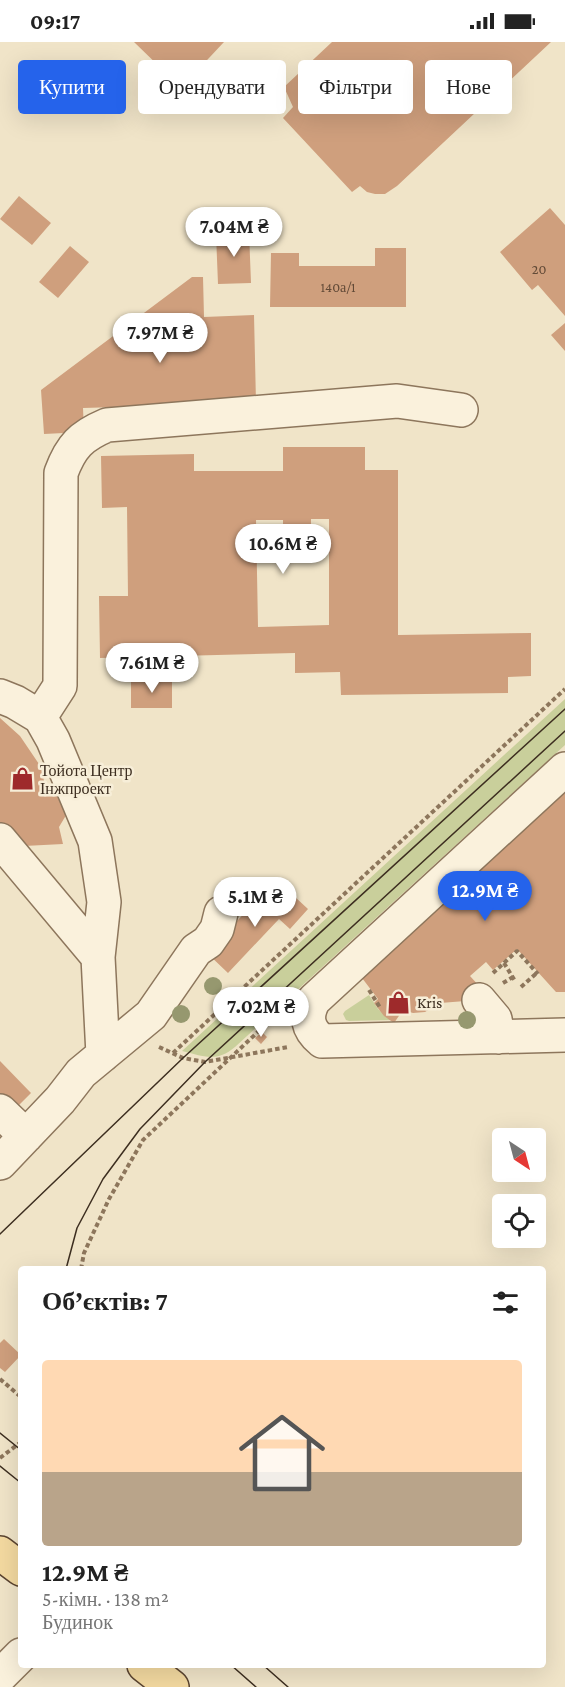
<!DOCTYPE html>
<html lang="uk">
<meta charset="utf-8">
<style>
body{margin:0;font-family:"Crimson Pro",serif;background:#f6f6f6;color:#222;height:100vh;display:flex;flex-direction:column;font-size:22px;white-space:nowrap}
*{box-sizing:border-box;margin:0}
p{font-size:20px;color:#767676}
.icon{flex:none;width:33px;height:33px;fill:none;stroke:currentColor;stroke-width:2;stroke-linecap:round;stroke-linejoin:round}
.map{position:relative;flex:1;overflow:hidden}
.drawer{position:absolute;left:18px;top:1224px;width:528px;height:402px;display:flex;flex-direction:column;background:#fff;border-radius:6px;box-shadow:0 6px 24px #0002}
.drawer>*{flex:none}
.hud{position:absolute;left:18px;top:18px;width:530px;height:54px;display:flex;gap:12px}
.needle{width:39px;rotate:144deg}
.controls{position:absolute;left:492px;top:1086px;display:grid;gap:12px}
.controls a{display:grid;place-items:center;width:54px;height:54px;border-radius:6px;background:#fff;box-shadow:0 6px 24px #0002;font-size:30px}
.price{position:absolute;translate:-50% -51px;padding:0 14px;border-radius:21px;background:#fff;color:#222;font-size:20px;line-height:39px;filter:drop-shadow(0 2px 3px #0008)}
.price::after{content:'';position:absolute;left:50%;top:36px;width:18px;height:14px;margin-left:-9px;background:inherit;clip-path:polygon(0 0,100% 0,50% 100%)}
.price.selected{background:#2563eb;color:#fff}
ul{padding:0;list-style:none}
li{display:grid;align-content:center;gap:12px;height:318px;padding:0 24px}
li+li{border-top:2px solid #e0e0e0}
li span{display:grid;place-items:center;height:186px;border-radius:6px;color:#555}
li>.icon{margin-inline-start:auto}
span .icon{width:108px;height:108px;fill:#fffc;stroke-width:1}
li b{font-size:26px}
h2{display:flex;justify-content:space-between;align-items:center;height:72px;padding:0 24px;font-size:26px}
.chip{padding:0 21px;border-radius:6px;background:#fff;box-shadow:0 6px 24px #0002;font-size:21px;line-height:54px}
.chip.selected{background:#2563eb;color:#fff}
.status{display:flex;justify-content:space-between;align-items:center;height:42px;padding:0 30px;background:#fff;direction:ltr}
.status svg{height:16px;fill:currentColor}
.map>svg:first-child{display:block}
.green{fill:#c9cf9b}
.building{fill:#cf9f7d;fill-rule:evenodd}
.lines{fill:none;stroke-linecap:round;stroke-linejoin:round}
.minor-casing{stroke:#8d765c;stroke-width:36}
.major-casing{stroke:#5b4430;stroke-width:36}
.path{stroke:#8d765c;stroke-width:4;stroke-dasharray:4.5 3;stroke-linecap:butt}
.minor{stroke:#faf1dc;stroke-width:33}
.major{stroke:#f3d9a0;stroke-width:33}
.tram{stroke:#3d2e20;stroke-width:1.5}
.tree{fill:#96986f}
.labels{text-anchor:middle;stroke-width:5;stroke-linejoin:round;paint-order:stroke}
.number-label{font-size:14px;fill:#624a37}
.poi-label{font-size:16px;fill:#3d2e20;stroke:#f7eed8;text-anchor:start}
</style>
<div class="status"><b>09:17</b><svg viewBox="0 0 49 12"><path d="M0 12V9h3v3zM5 12V6h3v6zM10 12V3h3v9zM15 12V0h3v12zM26 1h20v11H26zM47 4h2v5h-2z"/></svg></div>
<div class="map">
<svg width="565" height="1645" viewBox="0 0 565 1645">
<rect width="100%" height="100%" fill="#f0e4c8"/>
<path class="green" d="M565,657V703L235,1005C216,1021 203,1014 182,1009Z
M369,953L378,967L391,978L349,979L346,978L343,972L345,969Z"/>
<path class="building" d="M134,0H224L194,32L188,37L181,39L169,34Z
M332,0H551L397,144L385,152H375L367,150L360,144L352,150L283,76L293,65L284,45Z
M19,154L51,181L32,203L0,177Z
M550,166L565,183V274L538,243L532,248L500,210Z
M249,190L251,241L218,242L216,192Z
M70,204L89,220L58,256L39,240Z
M375,206H406V265H270L271,211H299V224H375Z
M192,235H203L204,275L254,273L256,361L83,366L84,390L44,392L41,348Z
M565,281V309L551,293Z
M283,405H365V428H398V593L531,591V634L508,635V651L341,653L340,630L295,631V611L100,616L99,554H128L127,465L102,466L101,414L194,412V429H283ZM311,477H329V583L258,585L256,478H283V492L311,491Z
M172,638V666H131V639Z
M0,676L20,694L41,725L46,748L63,757L68,770L59,785L63,802L24,804L0,788Z
M565,741V950H556L517,907L493,928L486,920L470,934L491,957L440,961L425,970L413,971L403,968L394,981L384,974L374,961L378,957L359,932L408,894L402,888Z
M269,845L288,862L295,855L308,867L290,887L279,877L228,931L207,911Z
M262,990L267,995L261,1002L255,996Z
M0,1019L31,1051L16,1066L0,1051Z
M4,1297L21,1313L5,1330L0,1326V1301Z"/>
<g class="lines">
<defs>
<path id="minor" d="M0,654L15,660L40,675L53,698L95,799L104,860L98,915L103,1013
M40,675L60,644L61,431C71,404 81,394 107,383L397,359L461,368
M565,727L314,958C305,974 307,987 322,999L565,993
M0,798L98,915
M479,958L495,977L498,995
M0,1069L26,1094
M0,1121L60,1058L81,1031L151,973L196,908L208,900L217,887L221,871
M0,1634L21,1613"/>
<path id="major" d="M0,1511L21,1527
M144,1623L172,1645"/>
</defs>
<use href="#minor" class="minor-casing"/>
<use href="#major" class="major-casing"/>
<path class="path" d="M504,921L515,939
M493,931L517,909L538,932
M503,941L513,935
M521,945L538,930
M369,948L381,967
M159,1005L183,1016L205,1020L288,1005
M173,1011L565,647
M81,1227L84,1211L109,1157L143,1098L278,971
M0,1337L21,1355
M0,1416L21,1400"/>
<use href="#minor" class="minor"/>
<use href="#major" class="major"/>
<path class="tram" d="M0,1192L183,1016L565,667
M66,1227L77,1186L103,1137L140,1087L205,1020L565,689
M0,1391L21,1408
M0,1424L21,1441
M231,1623L256,1645
M263,1623L288,1645"/>
</g>
<g class="tree">
<circle cx="213" cy="944" r="9"/>
<circle cx="181" cy="972" r="9"/>
<circle cx="467" cy="978" r="9"/>
</g>
<defs>
<symbol id="shop-bare" viewBox="-9 -9 18 18"><path d="M-5-2.5h2.3a2.7 3.5 0 0 1 5.4 0H5L5.5 6h-11ZM-1.5-2.5h3a1.5 2.3 0 0 0-3 0Z" fill="#9e2a2b" stroke="#f7eed8" stroke-width="2.5" paint-order="stroke"/></symbol>
</defs>
<g fill-rule="evenodd">
<use href="#shop-bare" x="6" y="720" width="33" height="33"/>
<use href="#shop-bare" x="382" y="944" width="33" height="33"/>
</g>
<g class="labels">
<g class="number-label">
<text x="539" y="232">20</text>
<text x="338" y="250">140а/1</text>
</g>
<g class="poi-label">
<text x="40" y="734">Тойота Центр<tspan x="40" dy="18">Інжпроект</tspan></text>
<text x="417" y="966">Kris</text>
</g>
</g>
</svg>
<div class="controls">
<a><svg class="needle" viewBox="-14 -14 28 28"><path d="M0-13l5 13h-10z" fill="#e53935"/><path d="M0 13l5-13h-10z" fill="#767676"/></svg></a>
<a><svg class="icon" aria-label="locate" viewBox="0 0 24 24"><circle cx="12" cy="12" r="6"/><path d="M12 2v4M12 18v4M2 12h4M18 12h4"/></svg></a>
</div>
<b class="price" style="left:234px;top:216px">7.04M ₴</b>
<b class="price" style="left:160px;top:322px">7.97M ₴</b>
<b class="price" style="left:283px;top:533px">10.6M ₴</b>
<b class="price" style="left:152px;top:652px">7.61M ₴</b>
<b class="price selected" style="left:485px;top:880px">12.9M ₴</b>
<b class="price" style="left:255px;top:886px">5.1M ₴</b>
<b class="price" style="left:261px;top:996px">7.02M ₴</b>
<div class="hud">
<a class="chip selected">Купити</a>
<a class="chip">Орендувати</a>
<a class="chip">Фільтри</a>
<a class="chip">Нове</a>
</div>
<section class="drawer">
<h2>Об’єктів: 7<svg class="icon" aria-label="filters" viewBox="0 0 24 24"><path d="M4 7h16M4 17h16"/><circle cx="9" cy="7" r="2"/><circle cx="15" cy="17" r="2"/></svg></h2>
<ul>
<li><span style="background:linear-gradient(#ffd9b3 60%,#b9a48a 0)"><svg class="icon" aria-label="home" viewBox="0 0 24 24"><path d="M3 11l9-7 9 7M6 9v11h12V9"/></svg></span><div><b>12.9M ₴</b><p>5-кімн. · 138 m²</p><p>Будинок</p></div></li>
</ul>
</section>
</div>
